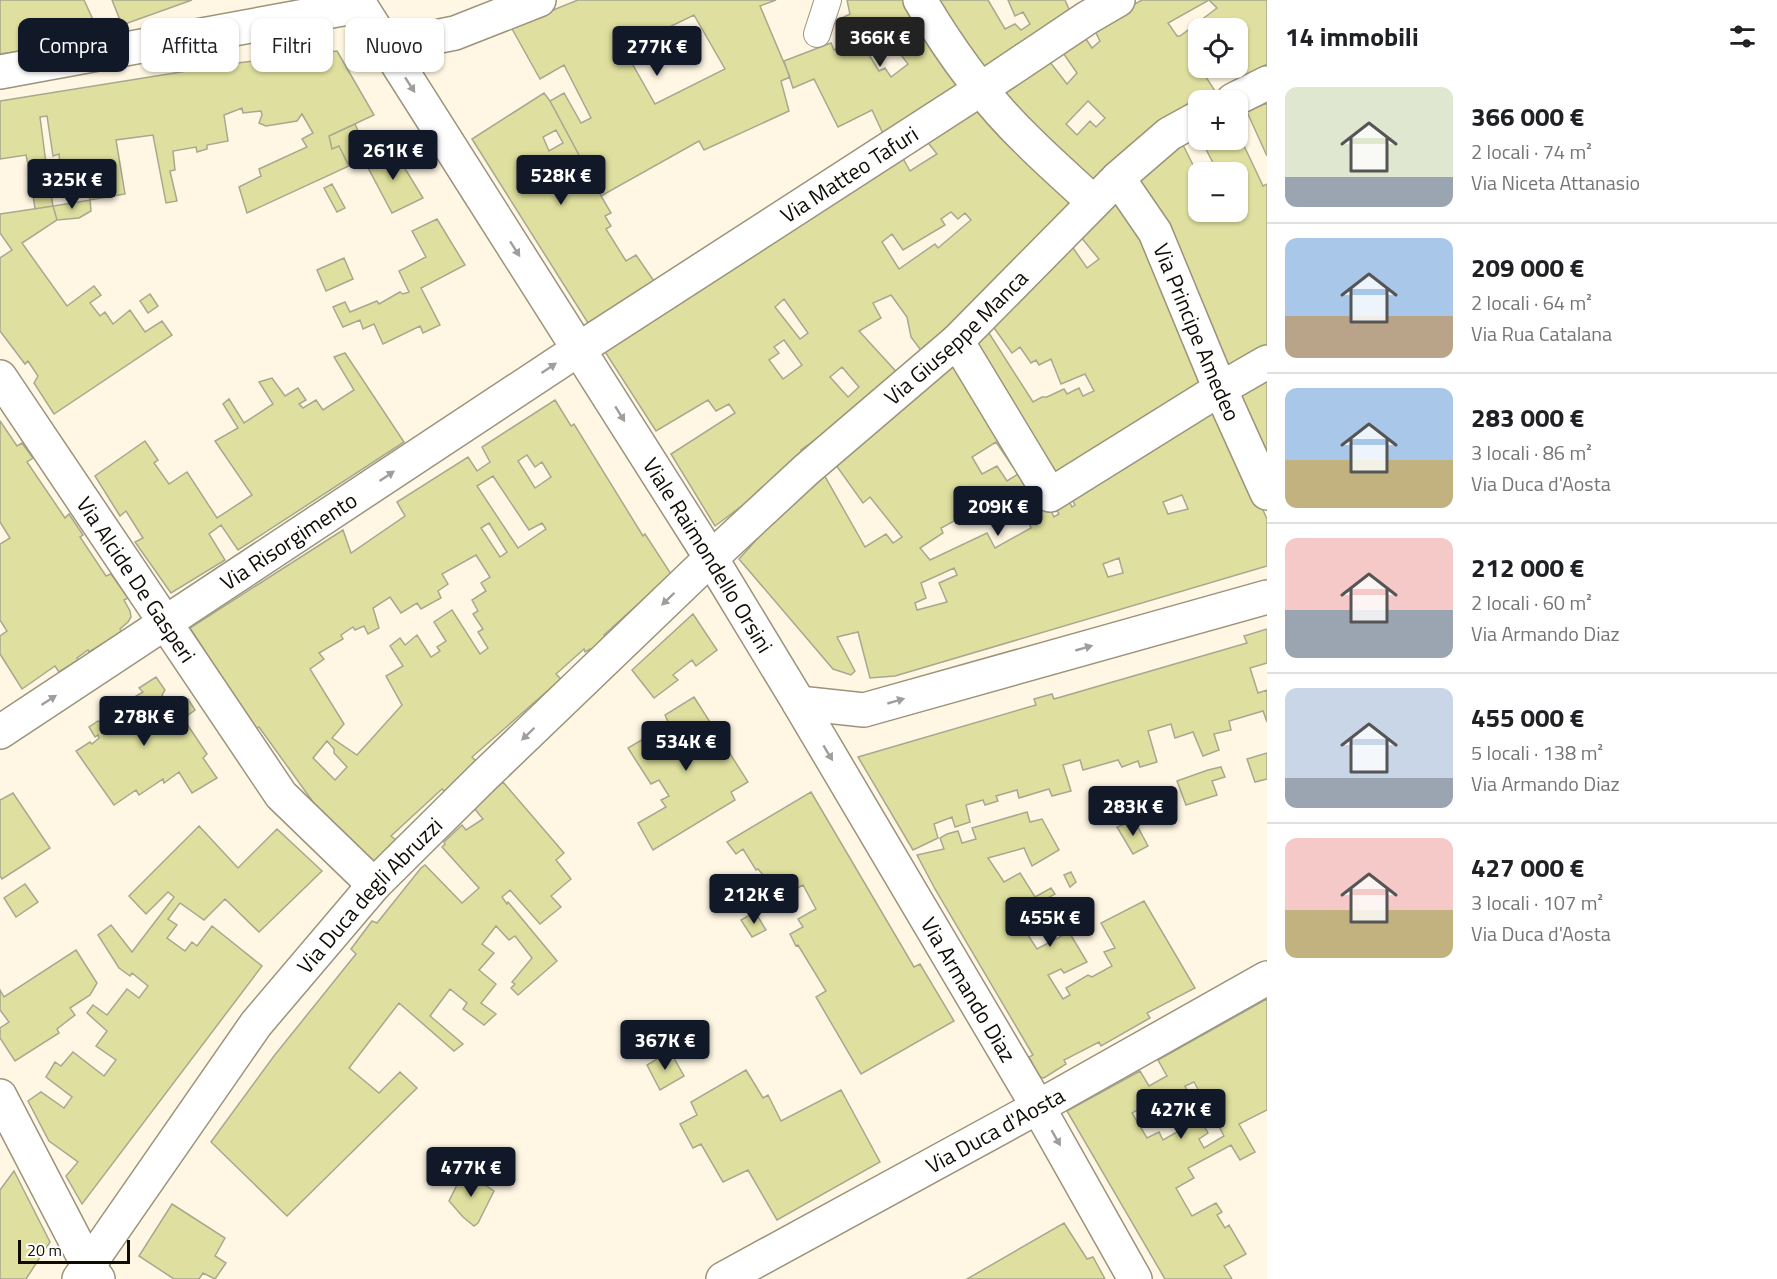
<!DOCTYPE html>
<html lang="it">
<meta charset="utf-8">
<style>
body{margin:0;font-family:"Titillium Web",sans-serif;background:#f6f6f6;color:#202124;height:100vh;display:flex;flex-direction:column;font-size:22px;white-space:nowrap}
*{box-sizing:border-box;margin:0}
p{font-size:20px;color:#757577}
.icon{flex:none;width:33px;height:33px;fill:none;stroke:currentColor;stroke-width:2;stroke-linecap:round;stroke-linejoin:round}
.map{position:relative;flex:1;overflow:hidden}
.side{display:flex;flex-direction:column;background:#fff;width:510px}
.side>*{flex:none}
.top-card{position:absolute;left:18px;top:18px;width:570px;height:54px;display:flex;gap:12px}
.fabs{position:absolute;left:1188px;top:18px;display:grid;gap:12px}
.fabs a{display:grid;place-items:center;width:60px;height:60px;border-radius:12px;background:#fff;box-shadow:0 2px 4px #0004;font-size:30px}
.scale{position:absolute;left:18px;bottom:15px;width:112px;box-sizing:border-box;padding-left:6px;border:3px solid #0f0c04;border-top:0;font-size:16px;line-height:21px;white-space:nowrap;color:#0f0c04;-webkit-text-stroke:4px #fff;paint-order:stroke}
.price{position:absolute;translate:-50% -51px;padding:0 14px;border-radius:6px;background:#111827;color:#fff;font-size:20px;line-height:39px;filter:drop-shadow(0 2px 3px #0008)}
.price::after{content:'';position:absolute;left:50%;top:36px;width:18px;height:14px;margin-left:-9px;background:inherit;clip-path:polygon(0 0,100% 0,50% 100%)}
.price.current{background:#222;color:#fff}
ul{padding:0;list-style:none}
li{display:flex;align-items:center;gap:18px;height:150px;padding:0 18px}
li+li{border-top:2px solid #e0e0e0}
li span{display:grid;place-items:center;flex:none;width:168px;height:120px;border-radius:12px;color:#555}
li>.icon{margin-inline-start:auto}
span .icon{width:72px;height:72px;fill:#fffc;stroke-width:1}
li b{font-size:26px}
h2{display:flex;justify-content:space-between;align-items:center;height:72px;padding:0 18px;font-size:26px}
.tag{padding:0 21px;border-radius:12px;background:#fff;box-shadow:0 2px 4px #0004;font-size:21px;line-height:54px}
.tag.current{background:#111827;color:#fff}
main{display:flex;flex:1;min-height:0}
.map>svg:first-child{display:block}
.building{fill:#dfe09f;stroke:#a7a88f;stroke-width:1.5;fill-rule:evenodd}
.lines{fill:none;stroke-linecap:round;stroke-linejoin:round}
.pedestrian-casing{stroke:#9c937c;stroke-width:28}
.minor-casing{stroke:#9c937c;stroke-width:36}
.tertiary-casing{stroke:#9c937c;stroke-width:36}
.pedestrian{stroke:#fff;stroke-width:26}
.minor{stroke:#fff;stroke-width:33}
.tertiary{stroke:#fff;stroke-width:33}
.oneway{fill:#9f9e9b}
.labels{text-anchor:middle;stroke-width:4.5;stroke-linejoin:round;paint-order:stroke}
.street-label{font-size:22px;fill:#0f0c04;stroke:#fff}
</style>
<main>
<div class="map">
<svg width="1267" height="1279" viewBox="0 0 1267 1279">
<rect width="100%" height="100%" fill="#fff7e3"/>
<path class="building" d="M0,0H84L99,33L72,37L73,43L0,54Z
M112,0H192L122,25Z
M578,0H776L760,6L790,77L781,81L789,111L704,150L699,141L601,196L550,101L564,93L581,123L591,118L564,65L540,79L511,27ZM694,15L725,69L655,104L624,49Z
M847,0H906L966,88L886,140L872,110L838,127L814,79L793,88L784,61L831,43L834,50L850,42L840,19L850,14ZM883,24L886,28L883,31L908,64L891,77L885,68L879,71L866,50L875,44L869,33Z
M930,0H988L1005,29L1015,24L1021,30L1030,24L1023,12L1015,16L1008,0H1065L1074,21L983,76Z
M1142,0H1209L1168,23L1177,36H1180L1217,8L1209,0H1267V64L1242,80L1234,68H1238V28H1198V68H1207L1202,71L1217,94L1208,100H1198V107L1090,191L999,102L1003,87L1046,57L1067,84L1077,73L1059,47L1082,33L1092,48L1100,41L1093,27ZM1088,101L1105,118L1096,127L1090,121L1077,135L1066,124Z
M337,51L374,115L329,136L332,149L339,146L349,166L247,213L239,187L261,176L259,169L307,147L302,139L313,133L302,114L297,121L266,126L259,123L262,115L261,111L243,113L242,108L224,115L228,141L207,145V149L197,152L196,147L173,151L175,170L170,171L177,201L166,203L153,135L116,140L125,194L90,200L85,174L61,178L59,154L53,156L47,116L40,117L47,171L30,173L26,155L0,159V101L237,63Z
M544,93L550,101L601,196L611,213L605,216L611,226L606,229L626,261L636,255L654,281L588,323L472,139ZM556,130L563,143L549,151L543,137Z
M1267,103V156L1247,112Z
M969,106L991,117L1077,201L926,357L911,337L907,317L891,295L873,303L881,318L859,331L902,378L801,450L806,458L715,526L671,454L735,413L729,404L716,411L708,400L656,431L600,344L900,153L910,171L937,154L926,140ZM951,212L958,219L965,213L971,220L938,248L935,244L899,269L882,242L892,234L903,250L945,225L941,219ZM784,299L808,333L800,339L775,307ZM784,340L802,365L783,379L769,360L779,353L774,347ZM842,367L859,387L848,397L830,377Z
M355,124L371,159L349,166L339,146L332,149L329,136Z
M1238,133L1263,186L1267,184V347L1221,373L1133,180L1183,145L1198,175V212H1238V172H1218L1201,140H1238Z
M393,149L423,198L392,213L365,162Z
M47,171L53,206L35,209L30,173Z
M332,184L345,208L337,212L324,188Z
M1118,197L1148,238L1207,382L1052,482L969,347L987,330L1033,402L1042,397H1047L1064,389L1067,394L1079,388L1083,396L1094,391L1085,374L1061,384L1051,359L1039,365L1036,360L1031,363L1020,347L1012,353L992,325L1071,245L1087,268L1099,259L1080,236Z
M90,200L91,211L79,218L57,220L53,206Z
M53,206L57,220L22,243L67,306L94,286L101,295L90,303L100,316L105,312L113,324L130,310L145,332L162,321L172,335L54,414L34,383L38,376L28,361L25,364L0,331V258L12,250L0,233V214Z
M437,219L465,265L421,288L440,325L423,333L420,326L383,344L374,324L363,329L360,320L343,327L333,307L345,302L350,312L377,301L379,304L400,292L403,294L409,292L399,271L426,257L412,231Z
M344,258L353,279L326,291L317,270Z
M150,294L158,306L148,313L140,301Z
M345,353L404,442L238,550L221,525L209,534L225,560L171,593L135,542L143,538L126,511L120,516L95,476L145,441L158,460L154,463L169,484L187,472L217,518L252,495L215,441L238,428L223,404L229,399L244,423L273,404L259,382L272,378L285,396L298,388L306,400L299,404L303,408L316,400L323,410L354,390L334,357Z
M959,359L1022,462L1013,467L996,442L972,457L982,474L997,466L1007,481L1028,468L1041,491L983,524L974,510L941,528L943,533L920,548L930,560L987,533L995,548L1031,528L1027,518L1049,507L1054,517L1059,514L1056,509L1069,501L1072,507L1075,505L1069,494L1218,410L1267,519V566L895,676L870,678L858,632L837,637L855,671L851,675L833,669L739,559L794,498L823,473L865,547L886,534L893,543L902,537L870,497L863,503L833,461ZM1182,495L1188,509L1168,514L1163,502ZM1119,558L1123,573L1108,577L1103,564ZM954,568L957,575L939,583L947,602L917,610L915,603L926,598L921,583Z
M1267,375V473L1232,396Z
M555,400L571,426L574,424L643,536L645,534L671,574L604,635L609,640L593,653L590,649L585,652L584,649L556,674L561,679L472,757L477,762L446,793L442,789L391,836L396,840L373,864L321,813L259,727L256,729L190,628L343,530L351,553L405,516L397,502L468,457L477,471L490,462L482,447ZM527,455L535,467L542,462L551,477L535,488L518,461ZM493,476L529,530L542,523L546,529L518,548L477,486ZM489,523L507,552L500,557L481,528ZM476,555L490,577L481,583L486,591L472,600L478,611L473,614L483,629L478,632L488,648L480,654L452,610L434,622L446,641L437,647L440,651L431,657L417,635L405,645L400,638L390,646L403,666L386,676L402,705L357,755L332,738L344,724L310,669L324,659L319,653L343,639L341,635L353,627L355,630L364,626L368,634L379,628L373,608L390,597L401,613L417,603L421,609L441,598L438,591L448,584L442,574ZM327,741L334,749V753L347,767L335,780L313,758Z
M0,421L17,446L22,443L33,458L27,462L65,518L69,514L83,535L80,537L106,576L111,574L128,598L124,600L130,611L131,617L128,622L120,629L122,632L89,652L88,650L77,658L78,660L59,672L55,666L22,689L0,654V636L7,631L0,620V544L10,538L0,522Z
M693,614L717,650L696,666L692,660L673,675L678,680L654,698L632,670Z
M1267,629V663L1250,668L1258,693L1267,690V722L1263,711L1229,721L1231,730L1214,734L1219,750L1203,756L1193,732L1175,738L1171,724L1148,731L1157,762L1140,767L1138,761L1122,767L1118,760L1083,770L1080,760L1063,765L1071,791L1052,796L1049,789L1019,798L1017,790L996,796L998,801L985,805L983,800L966,805L970,822L955,827L952,817L934,824L938,838L913,850L858,757L1036,705L1034,699L1052,694L1054,699L1247,643L1244,636Z
M156,677L165,690L162,695L173,712L179,710L184,718L180,721L182,723L185,721L207,754L203,758L217,778L192,793L179,772L164,783L163,779L139,795L136,790L114,805L76,751L90,742L92,744L99,738L98,735L95,737L89,727L98,721L101,722L115,713L110,706L124,697L128,701L143,692L139,688Z
M694,697L748,782L731,792L735,800L653,850L638,823L666,807L661,800L669,796L659,780L651,784L628,748L669,724L665,715Z
M188,699L195,710L184,718L179,710L173,712L172,709Z
M1267,753V779L1255,782L1247,759Z
M1221,767L1225,777L1212,781L1217,795L1186,805L1177,781L1208,770Z
M503,782L564,853L556,860L571,879L551,896L561,907L540,924L510,890L502,897L507,904L508,902L557,961L518,995L511,988L515,984L512,982L532,958L515,936L509,940L496,926L482,944L494,953L479,970L496,984L481,1003L496,1014L484,1025L463,1009L467,1003L450,989L430,1016L463,1044L454,1051L399,1003L349,1068L379,1093L400,1072L417,1088L287,1216L211,1142L274,1056L356,954L351,949L372,921L377,923L421,868L425,865L462,903L479,888L442,847L445,844L444,842L462,825L466,830L483,819L474,808Z
M811,792L914,967L920,964L954,1021L861,1074L816,997L826,991L798,945L796,946L790,934L803,927L798,919L816,909L803,885L781,896L758,869L756,870L743,849L736,854L727,842Z
M13,793L50,848L2,879L0,876V800Z
M1027,812L1030,822L1042,819L1059,850L1032,866L1024,848L988,858L1004,882L1020,873L1035,897L1051,888L1055,894L1037,904L1045,917L1024,929L1037,949L1069,932L1087,962L1064,973L1061,969L1048,975L1063,999L1070,995L1066,988L1088,975L1092,977L1112,966L1104,952L1115,948L1101,923L1144,901L1195,988L1147,1013L1150,1018L1101,1046L1099,1042L1064,1060L1066,1064L1044,1078L1040,1077L1029,1057L1033,1055L935,889L917,855L944,849L940,838L947,834L958,831L962,843L976,839L972,828Z
M1134,820L1148,846L1133,854L1117,827Z
M199,826L238,868L277,829L322,871L259,932L225,899L204,920L180,903L168,919L177,925L167,938L185,951L192,942L197,946L212,926L262,966L82,1204L66,1176L78,1162L49,1141L28,1101L41,1092L64,1108L72,1097L46,1077L55,1062L61,1066L73,1052L104,1076L116,1060L96,1046L107,1031L87,1013L93,1005L107,1015L127,989L139,998L148,986L132,973L130,976L119,968L98,935L111,925L132,952L174,897L168,892L146,914L129,896Z
M1071,872L1076,882L1070,887L1064,875Z
M25,884L38,902L16,917L4,898Z
M755,912L766,930L752,937L741,920Z
M76,950L97,983L90,995L70,1008L75,1015L57,1029L59,1033L15,1061L0,1038V1028L9,1022L0,1010V990L4,997Z
M1267,999V1110L1239,1124L1255,1152L1240,1160L1231,1145L1188,1168L1194,1178L1176,1188L1192,1216L1216,1203L1222,1212L1217,1215L1225,1228L1229,1225L1246,1254L1224,1266L1232,1279H1165L1067,1111L1140,1071L1149,1086L1167,1076L1158,1060ZM1194,1082L1224,1136L1204,1148L1199,1139L1208,1133L1200,1119L1163,1140L1159,1132L1147,1138L1132,1113L1168,1093L1174,1103L1189,1094L1185,1086Z
M670,1051L684,1076L660,1090L647,1065Z
M746,1070L763,1098L768,1095L781,1121L841,1090L880,1162L777,1220L748,1170L723,1182L701,1144L693,1148L680,1124L697,1115L691,1102Z
M14,1171L50,1242L26,1279H0V1190Z
M464,1171L494,1191L478,1223L474,1226L463,1217L449,1201Z
M172,1204L225,1238L215,1256L226,1263L215,1279L203,1273L199,1279H174L139,1256Z
M1064,1223L1087,1259L1093,1257L1105,1279H967Z"/>
<g class="lines">
<defs>
<path id="pedestrian" d="M817,34L828,0"/>
<g id="minor">
<path d="M920,0C950,51 986,101 1029,142C1050,163 1072,182 1093,202"/>
<path d="M385,47L455,33L539,0"/>
<path d="M0,72L359,6"/>
<path d="M1233,100L1267,83"/>
<path id="s1" d="M1118,178L1155,232L1220,389L1267,493"/>
<path d="M957,341L1050,495L1220,389L1267,362"/>
<path id="s2" d="M0,377L281,795L374,885"/>
<path id="s3" d="M799,703L1038,1107L1135,1279"/>
<path id="s4" d="M0,732L579,349L981,89L1087,18L1118,0"/>
<path d="M0,1096L88,1265L98,1279"/>
<path id="s5" d="M79,1279L256,1024L374,885L484,776L711,558L806,470L957,341L1118,178L1169,134L1198,118"/>
<path id="s6" d="M723,1279L1038,1107L1267,978"/>
</g>
<g id="tertiary">
<path id="s7" d="M357,0L711,558L799,703L864,710L1267,597"/>
</g>
</defs>
<use href="#pedestrian" class="pedestrian-casing"/>
<use href="#minor" class="minor-casing"/>
<use href="#tertiary" class="tertiary-casing"/>
<use href="#pedestrian" class="pedestrian"/>
<use href="#minor" class="minor"/>
<use href="#tertiary" class="tertiary"/>
</g>
<defs><path id="oneway-solid" d="M-6-.8H1V-3.2L6.5 0L1 3.2V.8H-6Z" transform="scale(1.5)"/></defs>
<g class="oneway">
<use href="#oneway-solid" transform="translate(410 85) rotate(57)"/>
<use href="#oneway-solid" transform="translate(515 249) rotate(57)"/>
<use href="#oneway-solid" transform="translate(549 368) rotate(-34)"/>
<use href="#oneway-solid" transform="translate(620 414) rotate(58)"/>
<use href="#oneway-solid" transform="translate(387 476) rotate(-34)"/>
<use href="#oneway-solid" transform="translate(668 599) rotate(136)"/>
<use href="#oneway-solid" transform="translate(1084 648) rotate(-16)"/>
<use href="#oneway-solid" transform="translate(49 700) rotate(-33)"/>
<use href="#oneway-solid" transform="translate(896 701) rotate(-16)"/>
<use href="#oneway-solid" transform="translate(528 734) rotate(136)"/>
<use href="#oneway-solid" transform="translate(828 753) rotate(59)"/>
<use href="#oneway-solid" transform="translate(1056 1138) rotate(60)"/>
</g>
<g class="labels">
<g class="street-label">
<text dy="8" stroke="none"><textPath href="#s4" startOffset="1016">Via Matteo Tafuri</textPath></text>
<text dy="8" stroke="none"><textPath href="#s1" startOffset="174">Via Principe Amedeo</textPath></text>
<text dy="8" stroke="none"><textPath href="#s5" startOffset="1292">Via Giuseppe Manca</textPath></text>
<text dy="8" stroke="none"><textPath href="#s4" startOffset="346">Via Risorgimento</textPath></text>
<text dy="8" stroke="none"><textPath href="#s7" startOffset="657">Viale Raimondello Orsini</textPath></text>
<text dy="8" stroke="none"><textPath href="#s2" startOffset="244">Via Alcide De Gasperi</textPath></text>
<text dy="8" stroke="none"><textPath href="#s5" startOffset="482">Via Duca degli Abruzzi</textPath></text>
<text dy="8" stroke="none"><textPath href="#s3" startOffset="333">Via Armando Diaz</textPath></text>
<text dy="8" stroke="none"><textPath href="#s6" startOffset="310">Via Duca d'Aosta</textPath></text>
</g>
</g>
</svg>
<div class="fabs">
<a><svg class="icon" aria-label="locate" viewBox="0 0 24 24"><circle cx="12" cy="12" r="6"/><path d="M12 2v4M12 18v4M2 12h4M18 12h4"/></svg></a>
<a>+</a>
<a>−</a>
</div>
<div class="scale">20 m</div>
<b class="price current" style="left:880px;top:68px">366K €</b>
<b class="price" style="left:657px;top:77px">277K €</b>
<b class="price" style="left:393px;top:181px">261K €</b>
<b class="price" style="left:561px;top:206px">528K €</b>
<b class="price" style="left:72px;top:210px">325K €</b>
<b class="price" style="left:998px;top:537px">209K €</b>
<b class="price" style="left:144px;top:747px">278K €</b>
<b class="price" style="left:686px;top:772px">534K €</b>
<b class="price" style="left:1133px;top:837px">283K €</b>
<b class="price" style="left:754px;top:925px">212K €</b>
<b class="price" style="left:1050px;top:948px">455K €</b>
<b class="price" style="left:665px;top:1071px">367K €</b>
<b class="price" style="left:1181px;top:1140px">427K €</b>
<b class="price" style="left:471px;top:1198px">477K €</b>
<div class="top-card">
<a class="tag current">Compra</a>
<a class="tag">Affitta</a>
<a class="tag">Filtri</a>
<a class="tag">Nuovo</a>
</div>
</div>
<section class="side">
<h2>14 immobili<svg class="icon" aria-label="filters" viewBox="0 0 24 24"><path d="M4 7h16M4 17h16"/><circle cx="9" cy="7" r="2"/><circle cx="15" cy="17" r="2"/></svg></h2>
<ul>
<li><span style="background:linear-gradient(#dfe7d0 75%,#9aa5b1 0)"><svg class="icon" aria-label="home" viewBox="0 0 24 24"><path d="M3 11l9-7 9 7M6 9v11h12V9"/></svg></span><div><b>366 000 €</b><p>2 locali · 74 m²</p><p>Via Niceta Attanasio</p></div></li>
<li><span style="background:linear-gradient(#a9c7e8 65%,#b9a48a 0)"><svg class="icon" aria-label="home" viewBox="0 0 24 24"><path d="M3 11l9-7 9 7M6 9v11h12V9"/></svg></span><div><b>209 000 €</b><p>2 locali · 64 m²</p><p>Via Rua Catalana</p></div></li>
<li><span style="background:linear-gradient(#a9c7e8 60%,#c2b280 0)"><svg class="icon" aria-label="home" viewBox="0 0 24 24"><path d="M3 11l9-7 9 7M6 9v11h12V9"/></svg></span><div><b>283 000 €</b><p>3 locali · 86 m²</p><p>Via Duca d'Aosta</p></div></li>
<li><span style="background:linear-gradient(#f6c9c9 60%,#9aa5b1 0)"><svg class="icon" aria-label="home" viewBox="0 0 24 24"><path d="M3 11l9-7 9 7M6 9v11h12V9"/></svg></span><div><b>212 000 €</b><p>2 locali · 60 m²</p><p>Via Armando Diaz</p></div></li>
<li><span style="background:linear-gradient(#c9d6e8 75%,#9aa5b1 0)"><svg class="icon" aria-label="home" viewBox="0 0 24 24"><path d="M3 11l9-7 9 7M6 9v11h12V9"/></svg></span><div><b>455 000 €</b><p>5 locali · 138 m²</p><p>Via Armando Diaz</p></div></li>
<li><span style="background:linear-gradient(#f6c9c9 60%,#c2b280 0)"><svg class="icon" aria-label="home" viewBox="0 0 24 24"><path d="M3 11l9-7 9 7M6 9v11h12V9"/></svg></span><div><b>427 000 €</b><p>3 locali · 107 m²</p><p>Via Duca d'Aosta</p></div></li>
</ul>
</section>
</main>
